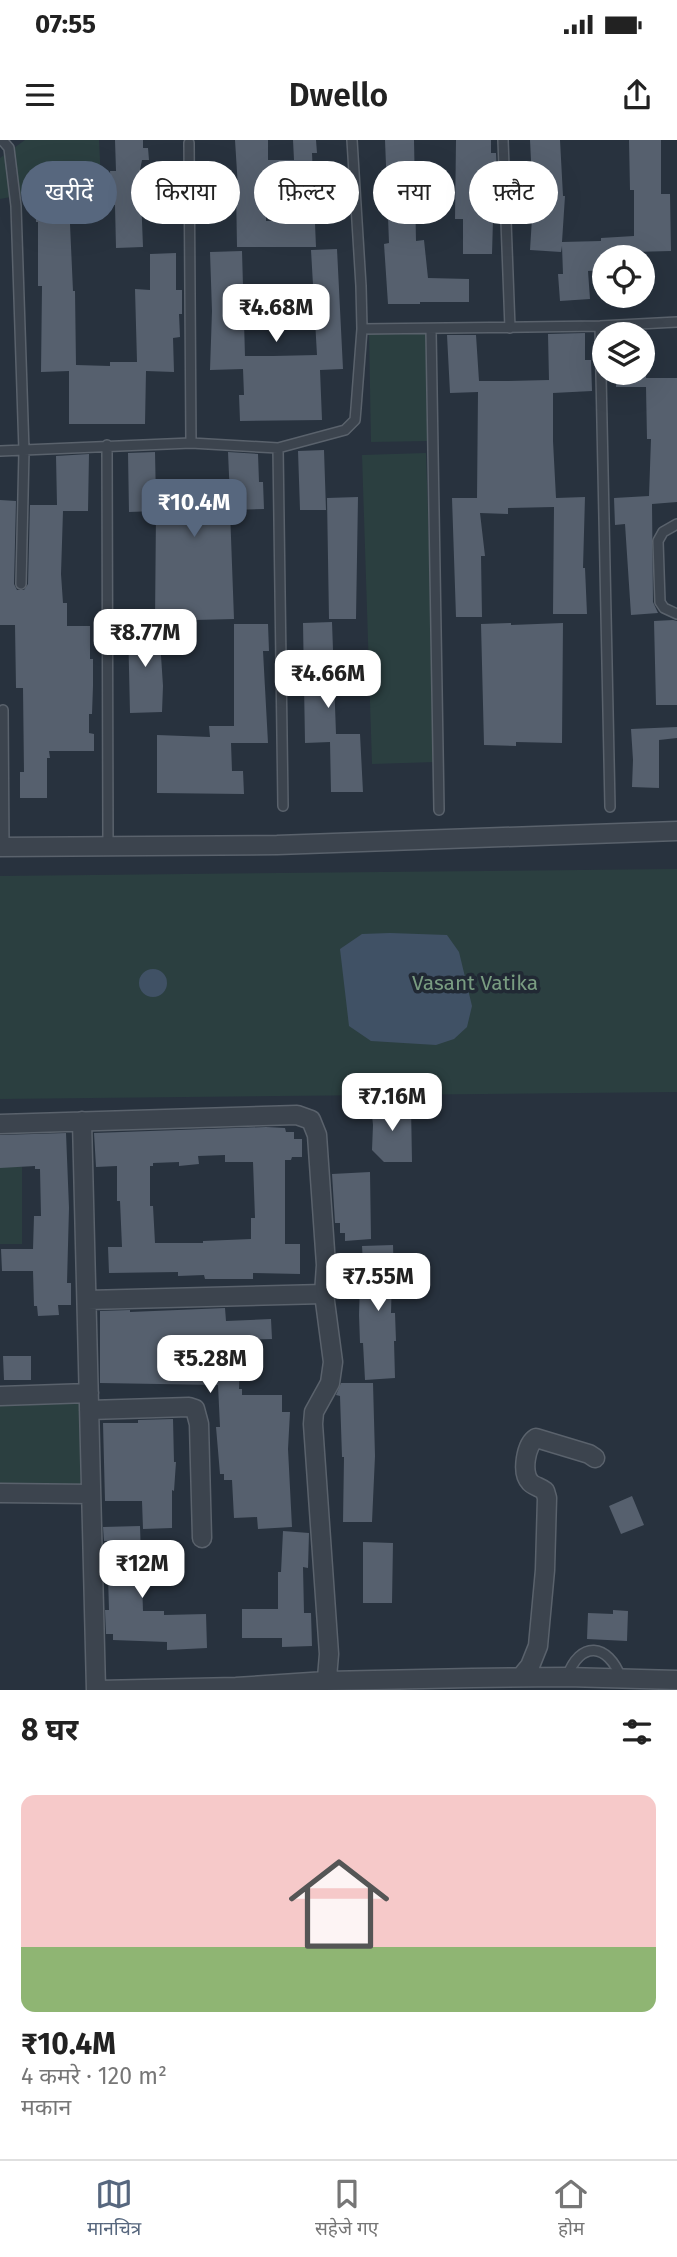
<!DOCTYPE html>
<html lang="hi">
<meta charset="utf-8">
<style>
body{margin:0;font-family:"Fira Sans","Noto Sans Devanagari",sans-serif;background:#f2f2f2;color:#222;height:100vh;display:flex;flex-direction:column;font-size:26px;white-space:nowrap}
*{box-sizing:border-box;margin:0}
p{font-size:23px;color:#767676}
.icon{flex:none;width:38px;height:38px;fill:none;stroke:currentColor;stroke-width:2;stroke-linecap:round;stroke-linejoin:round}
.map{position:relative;height:1550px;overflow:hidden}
.sheet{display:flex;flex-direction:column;background:#fff;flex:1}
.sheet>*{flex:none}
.guide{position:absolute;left:21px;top:21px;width:635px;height:63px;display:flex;gap:14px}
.controls{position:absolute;left:592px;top:105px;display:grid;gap:14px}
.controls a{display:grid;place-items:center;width:63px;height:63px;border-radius:50%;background:#fff;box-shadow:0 7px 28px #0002;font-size:35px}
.price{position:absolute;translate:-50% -60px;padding:0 16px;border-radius:14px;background:#fff;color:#222;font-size:23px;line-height:46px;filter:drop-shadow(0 2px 4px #0008)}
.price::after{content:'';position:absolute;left:50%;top:42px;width:21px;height:16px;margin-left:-10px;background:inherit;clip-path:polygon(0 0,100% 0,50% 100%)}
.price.active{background:#57677e;color:#fff}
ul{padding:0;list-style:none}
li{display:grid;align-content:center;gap:14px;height:371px;padding:0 21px}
li span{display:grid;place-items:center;height:217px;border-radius:14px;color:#555}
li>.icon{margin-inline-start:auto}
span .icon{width:126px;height:126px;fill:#fffc;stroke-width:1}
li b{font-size:30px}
h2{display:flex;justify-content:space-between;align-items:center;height:84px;padding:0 21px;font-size:30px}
.chip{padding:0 24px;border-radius:32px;background:#fff;box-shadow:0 7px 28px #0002;font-size:24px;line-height:63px}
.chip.active{background:#57677e;color:#fff}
.status{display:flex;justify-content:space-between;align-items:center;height:49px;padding:0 35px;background:#fff;direction:ltr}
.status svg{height:19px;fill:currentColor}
header{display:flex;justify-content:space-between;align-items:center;height:91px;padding:0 21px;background:#fff;font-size:32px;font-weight:600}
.tabs{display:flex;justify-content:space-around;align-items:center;height:98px;border-top:2px solid #e0e0e0;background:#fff;font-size:19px;color:#767676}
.tabs a{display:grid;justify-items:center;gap:4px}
.tabs .active{color:#57677e}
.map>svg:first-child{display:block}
.green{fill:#2b3f40}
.water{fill:#405165}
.building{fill:#56606e;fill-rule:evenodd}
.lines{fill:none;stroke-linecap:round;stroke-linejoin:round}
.lane-casing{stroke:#5a626c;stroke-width:12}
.street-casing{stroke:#5a626c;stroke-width:21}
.lane{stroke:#3c444e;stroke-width:9}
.street{stroke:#3c444e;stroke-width:18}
.labels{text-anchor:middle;stroke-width:7;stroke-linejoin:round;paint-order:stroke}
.park-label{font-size:21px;fill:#799c81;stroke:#212934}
</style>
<div class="status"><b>07:55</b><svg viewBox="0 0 49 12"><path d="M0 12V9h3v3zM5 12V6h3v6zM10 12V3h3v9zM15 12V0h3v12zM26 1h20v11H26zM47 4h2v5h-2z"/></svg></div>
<header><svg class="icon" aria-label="menu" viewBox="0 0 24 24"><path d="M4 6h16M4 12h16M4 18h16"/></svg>Dwello<svg class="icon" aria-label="share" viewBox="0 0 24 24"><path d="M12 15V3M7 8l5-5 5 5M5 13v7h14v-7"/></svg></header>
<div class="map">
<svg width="677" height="1550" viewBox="0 0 677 1550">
<rect width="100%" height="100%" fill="#28323e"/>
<path class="green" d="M25,0H99L101,40L0,59V18Z
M369,193H427L429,301L371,302Z
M426,313L436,622L372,624L362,315Z
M677,729V952L0,959V736Z
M0,1027H22V1104H0Z
M80,1256L81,1351H0V1258Z"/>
<path class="water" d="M390,793L447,795L459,812L472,866L467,887L454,899L436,905L371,901L349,886L340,809L362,794Z
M139 843a14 14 0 1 1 28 0a14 14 0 1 1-28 0Z"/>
<path class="building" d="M115,0H143V8H148L149,20H142L140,30L143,107L116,108L115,65H112L110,31H116Z
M235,0H268V20H294L293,0H316L317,13H312L316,107H237L236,48H238ZM266,56H298V81H266Z
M385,0H414L416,101L424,100L428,138L469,139V162H420V164H388L384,104L389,103Z
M456,0H491V13H496L498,52H496L495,80H493L492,114H463V79H455Z
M530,0H560L563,56H565L562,102L601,101V98L634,96V50H630L629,0H661V54H670L671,111L633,112V117H604V130L588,131L590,159L560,161L558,134H563L562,106L561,112L530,110L533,62Z
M35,48H66L67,84H70L73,151H75L76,225L110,226V222H137L135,149L150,150V114L176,113V150H182V174H179L180,197L173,198L174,232L146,231L145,284H69V231L41,232L42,146H38V82H36Z
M337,109L343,229L320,230L322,280L240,281L239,255H244L243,229L210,230L212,171L210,112L242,111L245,216H273L317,215L311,110Z
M585,193V220H591L592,251L553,253V301L556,358L585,357L583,428H585L587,474H553L554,367L508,368V374L480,373L485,416H481L482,477H456L452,358H477L478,252L450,253L447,195H476L479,241H507L549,240L548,194Z
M616,233H646V238H677V362L652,364L653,462L658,473L631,475L625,384L615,385L614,358L649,356L651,299H647L646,247H616Z
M324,310L326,370H300L298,311Z
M155,312L156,361L230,358L228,312L258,314L259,342H263L264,369L230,370L234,479L155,481L156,371L129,372L128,313Z
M89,314L88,371H63L61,434L63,463H67V486H90V519H93V546L92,574H89V593L94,594V611H49L50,618H47V658H20V632H24L23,548H16L15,485H0V360L16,361L14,444L17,450H24L28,444L30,365H57L56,316Z
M358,357L356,479H329L327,358Z
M673,480L677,481V565H656L654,481Z
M332,482L336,594H360L363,652H331L330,602L305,603L303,483Z
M511,483V485L563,483L562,603L516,602V606L484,605L481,484Z
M234,484H268L269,511H263L268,603H231L232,631H243L244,654L157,653V595L210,597L209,586H234Z
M159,485L163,546L162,572L130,573L128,486Z
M677,587V598L659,600V648L632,647L633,620L631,589Z
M371,966H411L412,1022H384L372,1010L373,985Z
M266,987L285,988L286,992H294V999H302V1017H292L291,1020H285V1104H300V1134L253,1133V1139H205L204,1135L178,1136V1132L109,1133L108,1107H122L120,1061H117V1026L96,1027L94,993ZM225,1015V1022H253L255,1078H251V1099L203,1101V1103H155L153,1066H150V1026H153V1023L179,1022V1026L199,1024L198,1016Z
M66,993L69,1068L67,1143H71V1165H58L59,1175L38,1176L37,1166H34L33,1131H2L1,1109H33L34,1076H41L40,1029H35V1026L0,1028V995Z
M370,1032L371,1099L345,1101V1093H340V1083H335L332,1034Z
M393,1105L394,1137H392L391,1173H395L396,1201H394L395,1238L365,1240L363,1203H360L359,1175L360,1141H364L362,1106Z
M225,1168L226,1181L271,1179L272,1199L241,1200L239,1249H242V1255H282V1272H290L288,1309L292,1387L258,1389L257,1377L234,1378L232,1340H224V1334H220L216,1287H220L218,1245L100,1243V1171L130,1170V1172Z
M3,1216H31V1240H4Z
M341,1243H373L375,1316L372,1382H343L344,1317H342L340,1256L336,1255Z
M173,1279L174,1322H176L174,1351L172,1350V1388L143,1389L142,1361H105L103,1283H138V1280Z
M632,1356L644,1385L621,1394L609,1366Z
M140,1386L143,1471H164V1475L206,1474L207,1508L167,1510V1502L113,1500V1494H106L105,1470H109L107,1401H104L103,1387Z
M283,1391L309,1393L308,1428L303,1427L304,1473H311L312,1506L282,1507V1498H242V1469H278V1432H281Z
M363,1402L393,1403L392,1463H363Z
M613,1470L628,1471L627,1501L587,1499L588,1473L613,1474Z"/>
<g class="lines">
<defs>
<path id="lane" d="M2,0L9,8L16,66L24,311L21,444
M503,0L510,188
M189,3L191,303
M600,186L610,667
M362,189L600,186L677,182
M431,190L439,670
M107,305L108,707
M278,308L283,666
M0,311L191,303L278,308L345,290L355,280L356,268L362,189L361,146L352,0
M677,384L663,392L658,401L660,462L664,468L677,474
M3,570L4,707
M567,1537C580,1500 608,1503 621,1538"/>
<path id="street" d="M0,707L277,705L677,691
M82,981L96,1550
M0,984L297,975L311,980L317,995L326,1125L324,1154L333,1222L330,1243L314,1272L313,1284L329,1514L326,1550
M87,1160L324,1154
M0,1256L89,1253
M89,1270L189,1267L195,1269L199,1284L202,1398
M0,1353L91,1354
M521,1537L530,1526L538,1506L545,1430L547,1358L545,1351C540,1347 533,1346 530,1342C521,1333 526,1304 536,1298L589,1314L595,1318
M99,1550L236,1547L326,1541L472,1538L567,1537L677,1540"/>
</defs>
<use href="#lane" class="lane-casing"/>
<use href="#street" class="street-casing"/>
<use href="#lane" class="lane"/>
<use href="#street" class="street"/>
</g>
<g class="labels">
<g class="park-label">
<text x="475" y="850">Vasant Vatika</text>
</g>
</g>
</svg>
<div class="controls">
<a><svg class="icon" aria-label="locate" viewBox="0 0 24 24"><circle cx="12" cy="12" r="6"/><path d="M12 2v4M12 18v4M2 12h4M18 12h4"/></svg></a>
<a><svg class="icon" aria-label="layers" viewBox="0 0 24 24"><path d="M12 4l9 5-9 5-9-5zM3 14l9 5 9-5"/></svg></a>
</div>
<b class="price" style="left:276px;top:204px">₹4.68M</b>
<b class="price active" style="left:194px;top:399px">₹10.4M</b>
<b class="price" style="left:145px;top:529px">₹8.77M</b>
<b class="price" style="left:328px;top:570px">₹4.66M</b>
<b class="price" style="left:392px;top:993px">₹7.16M</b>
<b class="price" style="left:378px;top:1173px">₹7.55M</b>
<b class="price" style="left:210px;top:1255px">₹5.28M</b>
<b class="price" style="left:142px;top:1460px">₹12M</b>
<div class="guide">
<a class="chip active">खरीदें</a>
<a class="chip">किराया</a>
<a class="chip">फ़िल्टर</a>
<a class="chip">नया</a>
<a class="chip">फ़्लैट</a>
</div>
</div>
<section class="sheet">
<h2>8 घर<svg class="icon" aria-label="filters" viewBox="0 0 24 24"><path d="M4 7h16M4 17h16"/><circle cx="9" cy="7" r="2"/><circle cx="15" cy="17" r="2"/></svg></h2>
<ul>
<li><span style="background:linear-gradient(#f6c9c9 70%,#8fb573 0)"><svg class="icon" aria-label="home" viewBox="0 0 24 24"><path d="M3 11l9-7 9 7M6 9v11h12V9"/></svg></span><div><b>₹10.4M</b><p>4 कमरे · 120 m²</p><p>मकान</p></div></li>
</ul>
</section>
<nav class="tabs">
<a class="active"><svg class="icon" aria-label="map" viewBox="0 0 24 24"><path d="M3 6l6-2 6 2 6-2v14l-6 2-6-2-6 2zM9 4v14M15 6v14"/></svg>मानचित्र</a>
<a><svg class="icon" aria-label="saved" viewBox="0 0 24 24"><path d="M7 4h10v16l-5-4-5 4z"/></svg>सहेजे गए</a>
<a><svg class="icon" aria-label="home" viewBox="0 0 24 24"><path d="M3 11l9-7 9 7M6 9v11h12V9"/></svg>होम</a>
</nav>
